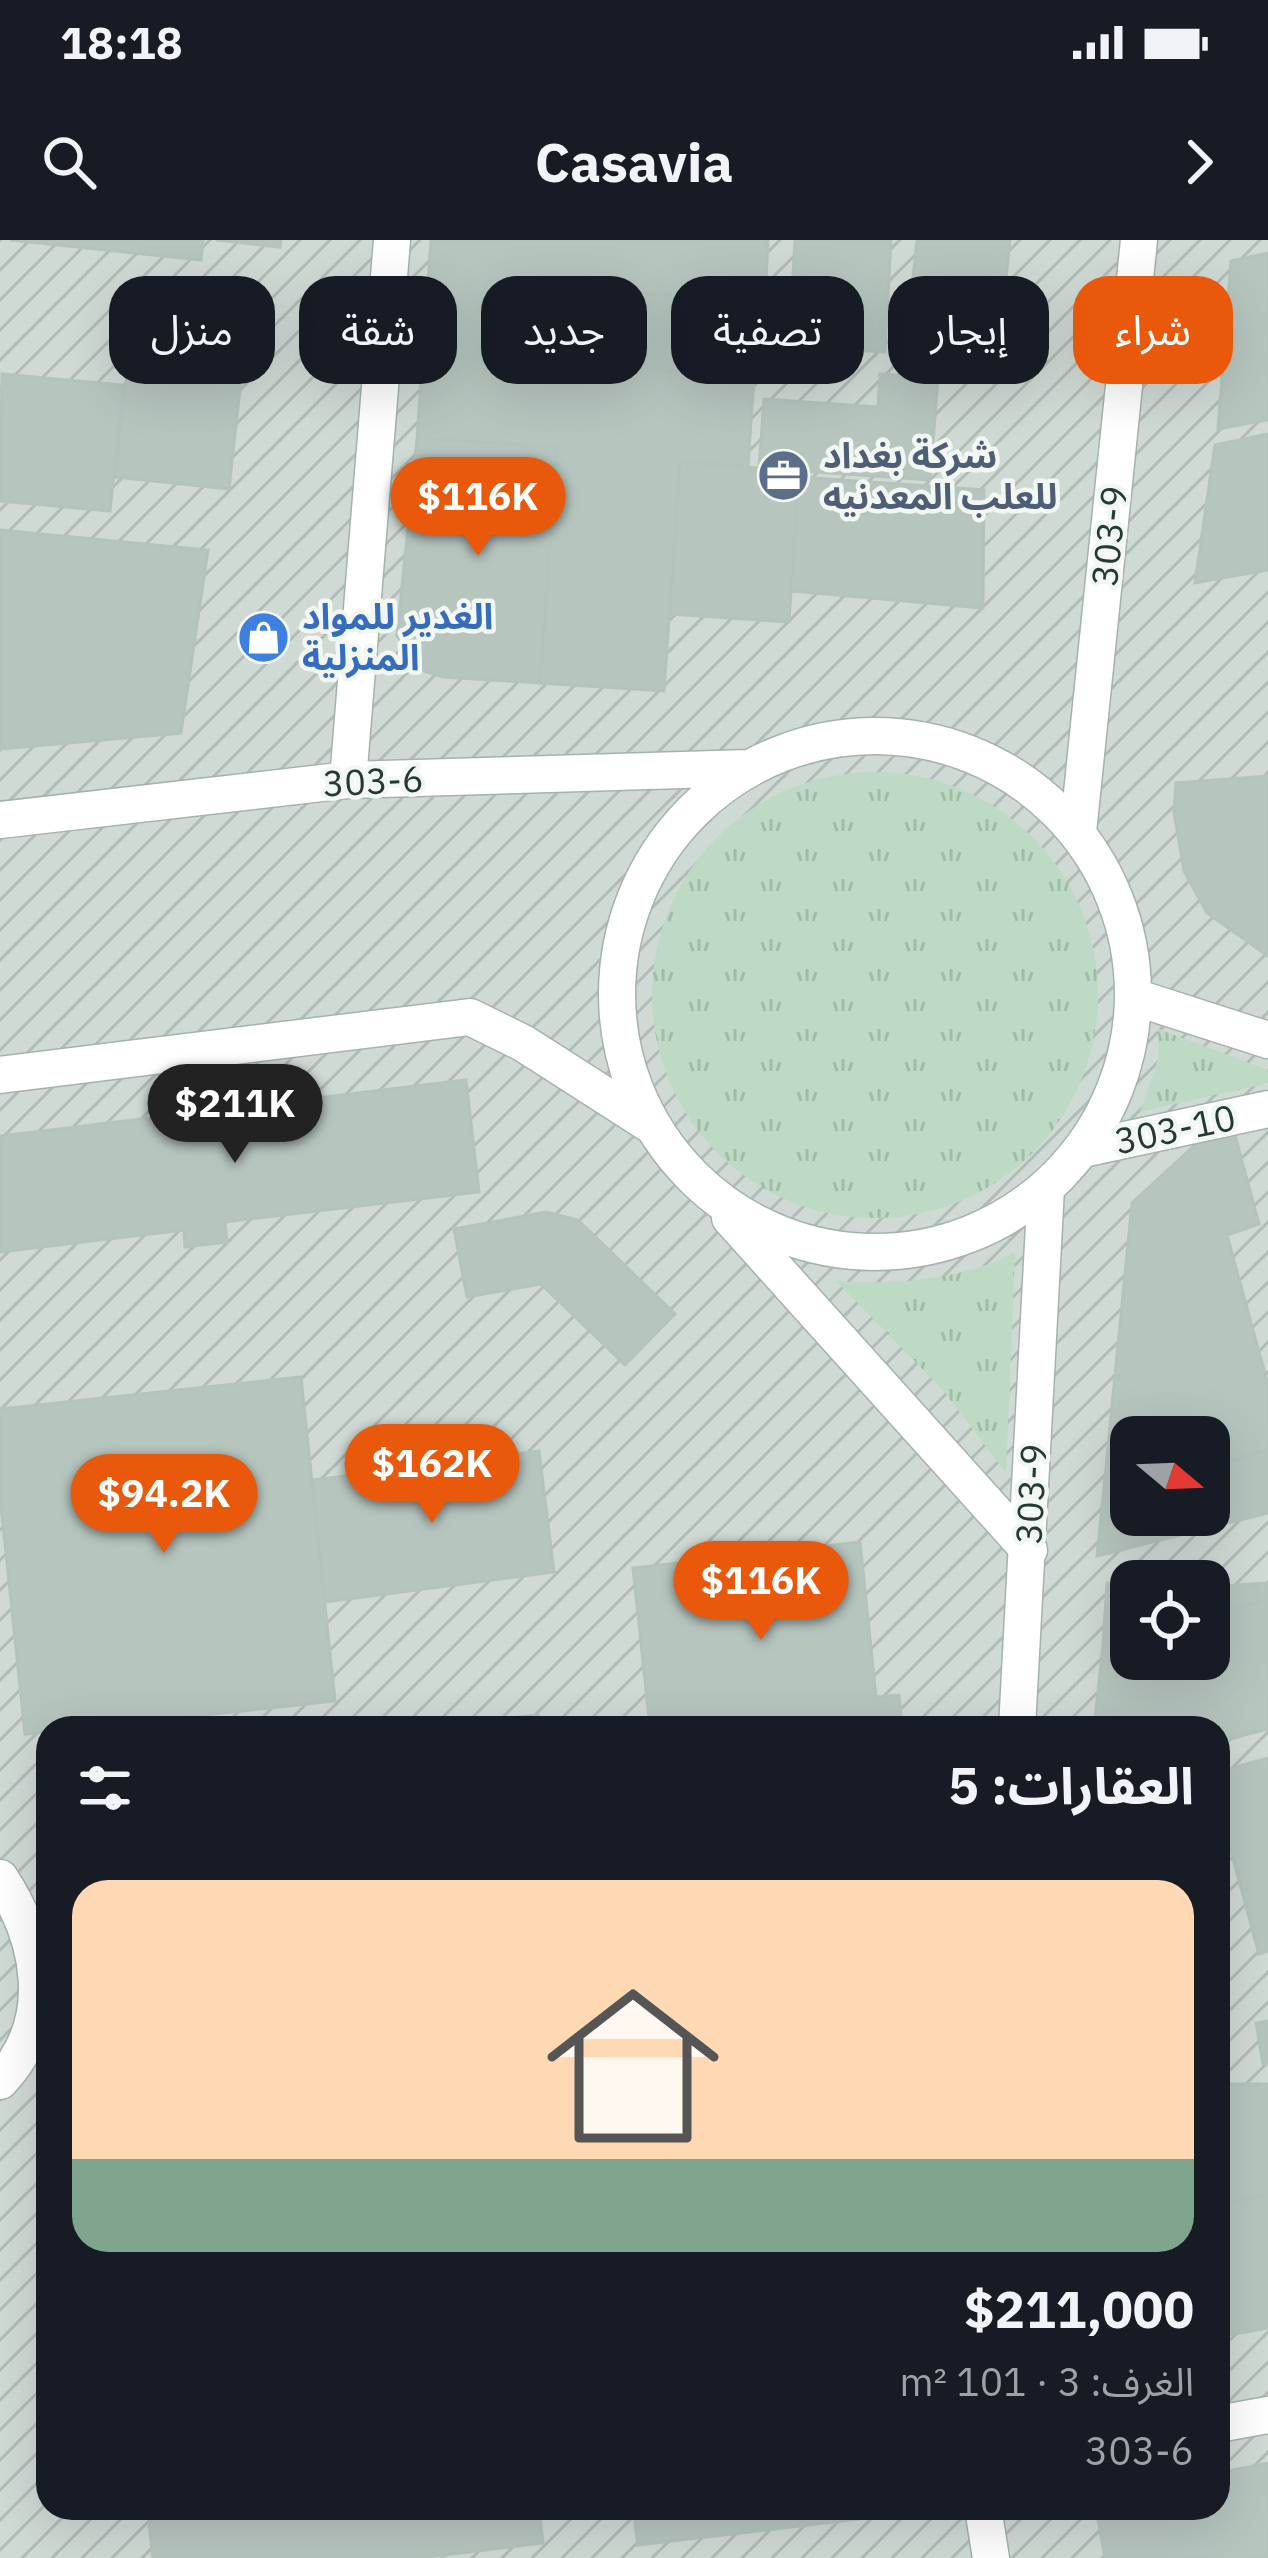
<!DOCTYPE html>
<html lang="ar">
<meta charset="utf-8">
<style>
body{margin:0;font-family:"IBM Plex Sans","Noto Sans Arabic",sans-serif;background:#20242c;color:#f1f3f6;direction:rtl;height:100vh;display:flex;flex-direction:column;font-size:45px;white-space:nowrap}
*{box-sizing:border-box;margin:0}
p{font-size:39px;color:#9ea1a6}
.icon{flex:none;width:66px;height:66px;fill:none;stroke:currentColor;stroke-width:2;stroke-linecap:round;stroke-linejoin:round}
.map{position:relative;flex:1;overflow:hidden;direction:ltr}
.details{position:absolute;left:36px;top:1476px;width:1194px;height:804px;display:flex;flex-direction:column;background:#171b24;border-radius:36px;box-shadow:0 12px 48px #0002;direction:rtl}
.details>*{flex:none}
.banner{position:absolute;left:36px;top:36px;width:1197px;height:108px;direction:rtl;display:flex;gap:24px}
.needle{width:78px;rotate:109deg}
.tools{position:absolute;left:1110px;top:1176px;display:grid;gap:24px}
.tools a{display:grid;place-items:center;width:120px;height:120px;border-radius:24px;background:#171b24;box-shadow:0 12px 48px #0002;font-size:60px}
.price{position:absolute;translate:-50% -102px;padding:0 27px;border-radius:42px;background:#ea580c;color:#fff;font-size:39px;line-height:78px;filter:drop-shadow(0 3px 6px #0008)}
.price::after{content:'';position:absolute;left:50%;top:72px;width:36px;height:27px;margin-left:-18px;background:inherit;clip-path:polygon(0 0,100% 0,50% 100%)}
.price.active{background:#222;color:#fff}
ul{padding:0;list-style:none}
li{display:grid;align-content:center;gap:24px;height:636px;padding:0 36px}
li span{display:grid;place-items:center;height:372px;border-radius:36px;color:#555}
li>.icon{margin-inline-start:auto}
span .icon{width:216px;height:216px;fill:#fffc;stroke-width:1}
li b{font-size:51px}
h2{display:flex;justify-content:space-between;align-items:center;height:144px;padding:0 36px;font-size:51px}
.chip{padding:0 42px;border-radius:36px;background:#171b24;box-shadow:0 12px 48px #0002;font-size:42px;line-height:108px}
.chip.active{background:#ea580c;color:#fff}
.status{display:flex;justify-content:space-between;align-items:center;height:84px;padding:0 60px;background:#171b24;direction:ltr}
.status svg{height:33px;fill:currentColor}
header{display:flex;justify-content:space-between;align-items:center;height:156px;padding:0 36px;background:#171b24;font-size:54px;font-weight:700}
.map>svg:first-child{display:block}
.industrial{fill:url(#industrial-furrows);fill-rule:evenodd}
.grass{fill:url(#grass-tufts)}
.building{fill:#b7c5bf;stroke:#b4c4bd;stroke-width:3}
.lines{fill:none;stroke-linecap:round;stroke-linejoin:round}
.minor-casing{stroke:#a4b2ad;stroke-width:39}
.minor{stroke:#fff;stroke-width:36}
.labels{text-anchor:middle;stroke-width:9;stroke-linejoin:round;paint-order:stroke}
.service-label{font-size:36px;font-weight:bold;fill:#4e5e75;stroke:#f2f7f4;text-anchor:start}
.street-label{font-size:36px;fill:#233a33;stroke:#f2f7f4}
.shop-label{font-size:36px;font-weight:bold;fill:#366cbe;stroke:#f2f7f4;text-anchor:start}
</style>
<div class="status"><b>18:18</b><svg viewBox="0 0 49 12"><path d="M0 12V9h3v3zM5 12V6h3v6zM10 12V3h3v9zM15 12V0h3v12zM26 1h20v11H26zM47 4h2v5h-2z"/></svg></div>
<header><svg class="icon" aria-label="forward" viewBox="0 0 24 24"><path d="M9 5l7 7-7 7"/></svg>Casavia<svg class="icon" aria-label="search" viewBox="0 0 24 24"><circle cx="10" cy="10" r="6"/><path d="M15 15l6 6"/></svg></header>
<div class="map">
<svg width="1268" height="2318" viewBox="0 0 1268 2318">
<defs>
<pattern id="industrial-furrows" width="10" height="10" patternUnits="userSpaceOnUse" patternTransform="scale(3)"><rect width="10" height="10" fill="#d0dad5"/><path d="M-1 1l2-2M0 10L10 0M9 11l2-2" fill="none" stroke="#b2bcb7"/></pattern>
<pattern id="grass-tufts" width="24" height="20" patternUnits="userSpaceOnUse" patternTransform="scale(3)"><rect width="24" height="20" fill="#bcdac4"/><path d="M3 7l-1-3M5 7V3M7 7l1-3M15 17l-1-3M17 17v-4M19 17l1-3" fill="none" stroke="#a1bca9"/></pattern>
</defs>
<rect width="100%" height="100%" fill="#e1ebe6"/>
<path class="industrial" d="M0,0H1268V2318H0ZM1131,1197H1209V1275H1131ZM1131,1341H1209V1419H1131ZM48,1488H1218V2268H48Z"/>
<path class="grass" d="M652 755a223 223 0 1 1 446 0a223 223 0 1 1-446 0Z
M1158,789L1268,830V843L1140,872L1159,816Z
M1015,1013L1006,1233L942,1149L836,1041C897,1045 960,1040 1015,1013Z"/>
<path class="building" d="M10,0H203L201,20Z
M216,0H281L280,7Z
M431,0H768L765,63L486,41L480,119L423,115Z
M795,0H891L885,112L789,107Z
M917,0H1010L997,126L905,116Z
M1268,13V180L1218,189L1231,21Z
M486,41L765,63L754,137L480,119Z
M136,55L249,67L229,249L115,237Z
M423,115L754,137L748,226L680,222L664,451L540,443L557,207L417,198Z
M2,134L123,145L110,271L0,261Z
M880,134L938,138L930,240L759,228L764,159L878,167Z
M1268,194V330L1195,343L1215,205Z
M417,198L557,207L540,443L443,437L424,431L397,396Z
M680,222L799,231L789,382L670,374Z
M799,237L984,250L983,368L791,351Z
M0,290L208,310L181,493L0,509Z
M1268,536V716L1207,673L1184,631L1174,573L1176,543Z
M466,840L479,952L225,982L227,1002L185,1007L184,990L0,1012V896Z
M1206,895H1235L1259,984L1227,995L1268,1145V1210L1209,1227V1197H1131V1249L1103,1257L1132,963Z
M546,972L578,980L675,1074L625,1125L541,1044L467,1057L454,989Z
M301,1137L335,1461L25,1494L0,1257V1169Z
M1268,1210V1273L1097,1316L1103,1257L1131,1249V1275H1209V1227Z
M539,1211L554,1332L325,1362L312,1240Z
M860,1302L876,1457L899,1455L902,1488H650L633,1328Z
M1107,1343L1131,1345V1397L1103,1405Z
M1268,1343V1359L1209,1376V1347Z
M1268,1359V1489L1218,1502V1488H1094L1103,1405L1131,1397V1419H1209V1376Z
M538,1475L539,1488H422Z
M1268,1518V1711L1259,1714L1218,1563V1532Z
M1268,1781V1824H1263L1256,1783Z
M1218,1844H1268V1955L1218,1965Z
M1268,1955V2088L1218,2097V1965Z
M1268,2223V2318H1105L1096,2268H1218V2233Z
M147,2268H539L543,2303L419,2318H153Z
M633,2268H892L893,2275L638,2305Z"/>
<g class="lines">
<defs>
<path id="minor" d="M617 754a258 258 0 1 1 516 0a258 258 0 1 1-516 0Z
M348,540L392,0
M0,580L348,540L748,528
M1078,592L1139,0
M1134,757L1268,800
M0,835L470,777L523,803L651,885
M1083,909L1268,869
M730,978L1029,1310
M1017,1488L1046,948
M0,1638C41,1700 57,1781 0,1841
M1218,2184L1268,2175
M983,2268L991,2318"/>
</defs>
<use href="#minor" class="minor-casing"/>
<use href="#minor" class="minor"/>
</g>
<defs>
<symbol id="office-disc" viewBox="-11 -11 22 22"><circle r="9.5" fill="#5c6f8a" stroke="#f2f7f4"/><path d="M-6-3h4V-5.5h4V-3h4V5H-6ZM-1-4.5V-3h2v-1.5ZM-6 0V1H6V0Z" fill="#fff"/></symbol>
<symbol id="shop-disc" viewBox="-11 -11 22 22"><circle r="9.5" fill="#3f7fe0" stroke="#f2f7f4"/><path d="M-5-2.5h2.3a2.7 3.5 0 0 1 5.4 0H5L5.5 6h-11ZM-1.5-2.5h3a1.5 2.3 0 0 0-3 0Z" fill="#fff"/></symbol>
</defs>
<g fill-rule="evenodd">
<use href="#office-disc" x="754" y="206" width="59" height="59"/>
<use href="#shop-disc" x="234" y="368" width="59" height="59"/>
</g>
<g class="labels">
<g class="service-label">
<text x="823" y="228">شركة بغداد<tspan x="823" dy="41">للعلب المعدنيه</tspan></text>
</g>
<g class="street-label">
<text transform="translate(1109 296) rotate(-84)" y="13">303-9</text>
<text transform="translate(373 541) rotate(-3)" y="13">303-6</text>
<text transform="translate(1175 889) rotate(-12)" y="13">303-10</text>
<text transform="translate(1031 1254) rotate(-87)" y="13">303-9</text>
</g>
<g class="shop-label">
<text x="302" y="389">الغدير للمواد<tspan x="302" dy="41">المنزلية</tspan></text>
</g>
</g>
</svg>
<div class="tools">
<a><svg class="needle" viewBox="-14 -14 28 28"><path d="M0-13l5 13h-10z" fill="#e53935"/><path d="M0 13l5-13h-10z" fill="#9ea1a6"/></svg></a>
<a><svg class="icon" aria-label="locate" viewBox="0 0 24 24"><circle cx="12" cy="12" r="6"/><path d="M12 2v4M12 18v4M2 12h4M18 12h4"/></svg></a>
</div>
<b class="price" style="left:478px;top:319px">$116K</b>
<b class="price active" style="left:235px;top:926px">$211K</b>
<b class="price" style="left:432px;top:1286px">$162K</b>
<b class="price" style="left:164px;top:1316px">$94.2K</b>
<b class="price" style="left:761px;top:1403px">$116K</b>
<div class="banner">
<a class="chip active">شراء</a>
<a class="chip">إيجار</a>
<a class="chip">تصفية</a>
<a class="chip">جديد</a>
<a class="chip">شقة</a>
<a class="chip">منزل</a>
</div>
<section class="details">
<h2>العقارات: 5<svg class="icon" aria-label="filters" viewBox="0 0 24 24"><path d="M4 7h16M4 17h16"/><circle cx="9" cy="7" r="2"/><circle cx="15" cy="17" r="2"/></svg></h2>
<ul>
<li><span style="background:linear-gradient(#ffd9b3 75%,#7fa58c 0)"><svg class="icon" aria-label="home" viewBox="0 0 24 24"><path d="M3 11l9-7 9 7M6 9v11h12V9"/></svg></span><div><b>$211,000</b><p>الغرف: 3 · 101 m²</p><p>303-6</p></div></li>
</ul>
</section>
</div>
